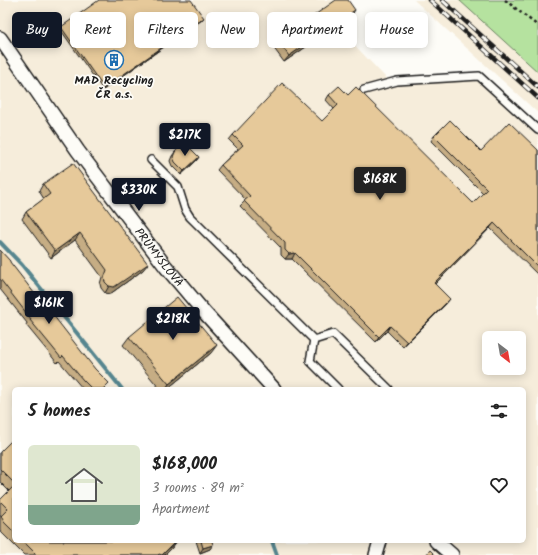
<!DOCTYPE html>
<meta charset="utf-8">
<style>
body{margin:0;font-family:Kalam,sans-serif;background:#f6f6f6;color:#222;height:100vh;display:flex;flex-direction:column;font-size:15px;white-space:nowrap}
*{box-sizing:border-box;margin:0}
p{font-size:13px;color:#767676}
.icon{flex:none;width:22px;height:22px;fill:none;stroke:currentColor;stroke-width:2;stroke-linecap:round;stroke-linejoin:round}
.map{position:relative;flex:1;overflow:hidden}
.panel{position:absolute;left:12px;top:387px;width:514px;height:156px;display:flex;flex-direction:column;background:#fff;border-radius:6px;box-shadow:0 2px 10px #0003}
.panel>*{flex:none}
.top-card{position:absolute;left:12px;top:12px;width:514px;height:36px;display:flex;gap:8px}
.needle{width:26px;rotate:149deg}
.tools{position:absolute;left:482px;top:331px;display:grid;gap:8px}
.tools a{display:grid;place-items:center;width:44px;height:44px;border-radius:6px;background:#fff;box-shadow:0 2px 10px #0003;font-size:20px}
.price{position:absolute;translate:-50% -34px;padding:0 9px;border-radius:4px;background:#111827;color:#fff;font-size:13px;line-height:26px;filter:drop-shadow(0 1px 2px #0008)}
.price::after{content:'';position:absolute;left:50%;top:24px;width:12px;height:9px;margin-left:-6px;background:inherit;clip-path:polygon(0 0,100% 0,50% 100%)}
.price.current{background:#222;color:#fff}
ul{padding:0;list-style:none}
li{display:flex;align-items:center;gap:12px;height:100px;padding:0 16px}
li+li{border-top:1px solid #e0e0e0}
li span{display:grid;place-items:center;flex:none;width:112px;height:80px;border-radius:6px;color:#555}
li>.icon{margin-inline-start:auto}
span .icon{width:48px;height:48px;fill:#fffc;stroke-width:1}
li b{font-size:17px}
h2{display:flex;justify-content:space-between;align-items:center;height:48px;padding:0 16px;font-size:17px}
.pill{padding:0 14px;border-radius:6px;background:#fff;box-shadow:0 2px 10px #0003;font-size:14px;line-height:36px}
.pill.current{background:#111827;color:#fff}
.map>svg:first-child{display:block}
.built{fill:#f6eddb;fill-rule:evenodd}
.green{fill:#b5e29f;stroke:#687f5e}
.lines{fill:none;stroke-linecap:round;stroke-linejoin:round}
.stream{stroke:#57868f;stroke-width:4}
.service-casing{stroke:#1c1c1c;stroke-width:10}
.minor-casing{stroke:#1c1c1c;stroke-width:16}
.path{stroke:#1c1c1c;stroke-width:2.5;stroke-dasharray:3 3;stroke-linecap:butt}
.service{stroke:#fdfcf7;stroke-width:7}
.minor{stroke:#fdfcf7;stroke-width:13}
.rail-casing{stroke:#1c1c1c;stroke-width:4.5}
.rail{stroke:#fdfcf7;stroke-width:3;stroke-dasharray:9;stroke-linecap:butt}
.wall{fill:#c6ad84;stroke:#1c1c1c}
.shaded-wall{fill:#a18d6c;stroke:#1c1c1c}
.building{fill:#e6c99a;stroke:#1c1c1c}
.labels{text-anchor:middle;stroke-width:3.5;stroke-linejoin:round;paint-order:stroke}
.poi-label{font-size:12px;font-weight:bold;fill:#1c1c1c;stroke:#fdfcf7}
.street-label{font-size:12px;fill:#1c1c1c;stroke:#fdfcf7}
</style>
<div class="map">
<svg width="538" height="555" viewBox="0 0 538 555">
<rect width="100%" height="100%" fill="#fdfcf7"/>
<filter id="ink" filterUnits="userSpaceOnUse"><feTurbulence type="fractalNoise" baseFrequency=".025" numOctaves="2"/><feDisplacementMap in="SourceGraphic" scale="8" xChannelSelector="R" yChannelSelector="G"/><feConvolveMatrix kernelMatrix="1 2 1 2 8 2 1 2 1" color-interpolation-filters="sRGB"/></filter>
<g filter="url(#ink)">
<path class="built" d="M0,0H342L354,15L342,32L387,79L479,76L538,130V555H0ZM489,338H519V368H489ZM14,389H524V541H14Z
M414,0H459L538,72V113Z"/>
<path class="green" d="M459,0H538V72Z"/>
<g class="lines">
<path class="stream" d="M0,242L22,265L122,389
M272,541L277,555"/>
<defs>
<path id="service" d="M364,90L397,81L479,76L538,130
M151,160L178,187L185,209L190,217L314,340L333,334L389,389
M314,340L310,361L338,389"/>
<g id="minor">
<path id="s1" d="M0,38L78,151L166,267L204,312L274,389"/>
<path d="M436,541L452,555"/>
<path d="M376,555L380,541"/>
</g>
</defs>
<use href="#service" class="service-casing"/>
<use href="#minor" class="minor-casing"/>
<path class="path" d="M505,0L538,26"/>
<use href="#service" class="service"/>
<use href="#minor" class="minor"/>
<defs>
<path id="rail" d="M430,0L538,98
M442,0L538,87"/>
</defs>
<use href="#rail" class="rail-casing"/>
<use href="#rail" class="rail"/>
</g>
<path class="wall" d="M351,16L284,62L273,47L278,41Z
M204,18L202,20L103,90L60,29L61,27Z
M329,95H348L473,203L483,193L431,141L434,136L481,151L538,150V275L490,228L435,284L446,304L403,347L387,331L376,342L292,259H285L281,255V248L240,206L246,200L217,170L221,165L238,149L229,140L233,135L322,121L334,109L326,100Z
M175,152L199,157L196,161L181,175L172,166L170,161L172,156Z
M43,184L143,270L110,294L105,293L101,288L100,284L102,277L75,240L51,258L22,219L26,212L44,199L39,191Z
M0,250L105,389H83L59,361L57,363L49,353L26,325L27,323L0,289Z
M129,337L211,353L167,389H160L123,345Z
M14,438V541H177L171,549L165,555H24L0,531V517L1,515L0,514V500L9,491L0,482V452Z
M196,541H212L210,549L200,553Z"/>
<path class="shaded-wall" d="M355,10L351,16L284,62L289,56Z
M204,18L202,20L103,90L104,88Z
M199,157L196,161L181,175L184,171Z
M494,223L490,228L431,288L434,283Z
M80,233L75,240L51,258L55,251Z
M295,253L292,259H285L289,254Z
M148,264L143,270L110,294L105,293L109,286Z
M450,299L446,304L403,347L407,342Z
M390,326L387,331L376,342L379,337Z
M217,345L211,353L167,389H165L169,384Z
M177,541L171,549L165,555H162Z
M213,545L210,549L200,553L203,548Z"/>
<path class="building" d="M99,0H191L204,18L104,88L61,27Z
M336,0H348L355,10L289,56L278,41Z
M282,83L322,121L338,105L329,95L339,86L348,95L356,87L473,203L487,189L434,136L450,120L481,151L509,122L538,150V267L494,223L434,283L450,299L407,342L390,326L379,337L295,253L289,254L285,250V243L244,201L250,196L221,165L243,145L233,135Z
M184,142L199,157L184,171L175,162L173,157L175,152Z
M73,163L148,264L114,287L109,286L105,282L104,278L107,270L80,233L55,251L26,212L50,194L43,184Z
M0,250L10,261V262L45,307L46,306L95,369L109,383L103,389H92L83,380L63,356L61,358L53,348L30,320L31,319L0,279Z
M177,297L217,345L169,384L129,337Z
M14,438V483L0,469V452Z
M14,486V532L4,522L1,516L8,509L0,501V500Z
M23,541H176L162,555L159,554L158,555H37Z
M201,541H212L213,545L203,548Z
M430,550L435,555H426Z"/>
</g>
<defs>
<symbol id="building-ring" viewBox="-11 -11 22 22"><circle r="9.5" fill="#fdfcf7" stroke="#1f6fb2" stroke-width="1.5"/><path d="M-4-6H4V6H1V3H-1V6H-4ZM-2.5-4.3h1.7v1.8h-1.7ZM.8-4.3h1.7v1.8H.8ZM-2.5-1h1.7V.8h-1.7ZM.8-1h1.7V.8H.8Z" fill="#1f6fb2"/></symbol>
</defs>
<g fill-rule="evenodd">
<use href="#building-ring" x="103" y="49" width="22" height="22"/>
</g>
<g class="labels">
<g class="poi-label">
<text x="114" y="84">MAD Recycling<tspan x="114" dy="14">ČR a.s.</tspan></text>
</g>
<g class="street-label">
<text dy="4" stroke="none"><textPath href="#s1" startOffset="271">PRŮMYSLOVÁ</textPath></text>
</g>
</g>
</svg>
<div class="tools">
<a><svg class="needle" viewBox="-14 -14 28 28"><path d="M0-13l5 13h-10z" fill="#e53935"/><path d="M0 13l5-13h-10z" fill="#767676"/></svg></a>
</div>
<b class="price" style="left:185px;top:157px">$217K</b>
<b class="price current" style="left:380px;top:201px">$168K</b>
<b class="price" style="left:139px;top:212px">$330K</b>
<b class="price" style="left:49px;top:325px">$161K</b>
<b class="price" style="left:173px;top:341px">$218K</b>
<div class="top-card">
<a class="pill current">Buy</a>
<a class="pill">Rent</a>
<a class="pill">Filters</a>
<a class="pill">New</a>
<a class="pill">Apartment</a>
<a class="pill">House</a>
</div>
<section class="panel">
<h2>5 homes<svg class="icon" aria-label="filters" viewBox="0 0 24 24"><path d="M4 7h16M4 17h16"/><circle cx="9" cy="7" r="2"/><circle cx="15" cy="17" r="2"/></svg></h2>
<ul>
<li><span style="background:linear-gradient(#dfe7d0 75%,#7fa58c 0)"><svg class="icon" aria-label="home" viewBox="0 0 24 24"><path d="M3 11l9-7 9 7M6 9v11h12V9"/></svg></span><div><b>$168,000</b><p>3 rooms · 89 m²</p><p>Apartment</p></div><svg class="icon" aria-label="heart" viewBox="0 0 24 24"><path d="M12 20l-8-8c-3-5 5-10 8-4 3-6 11-1 8 4z"/></svg></li>
</ul>
</section>
</div>
